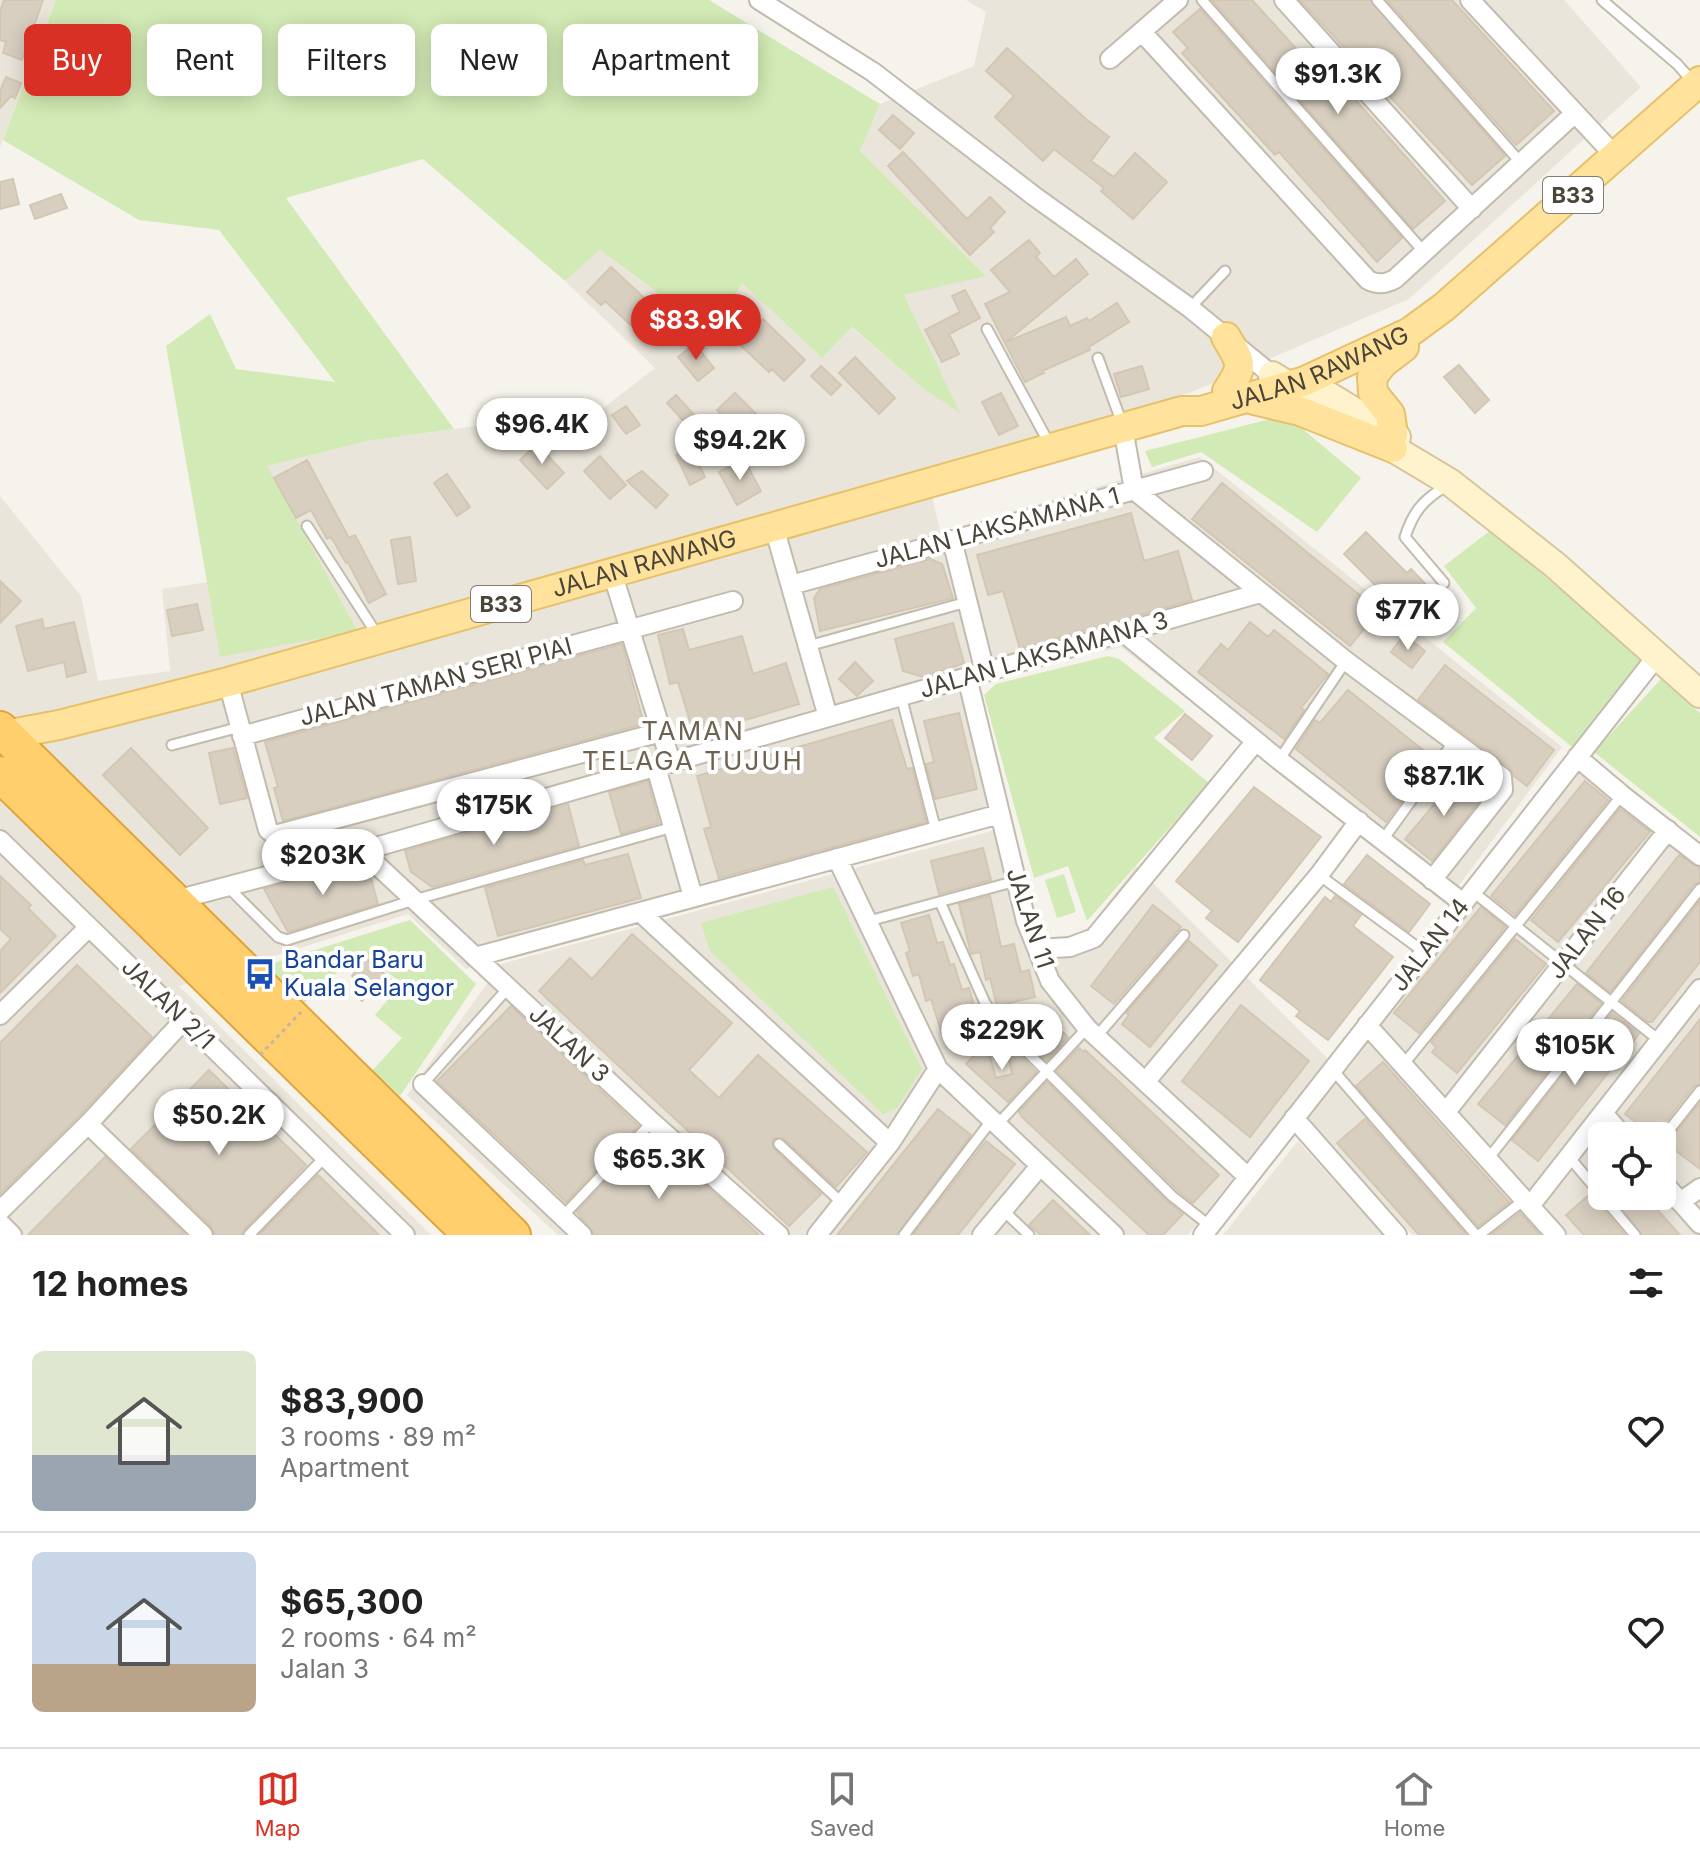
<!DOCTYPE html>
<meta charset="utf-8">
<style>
body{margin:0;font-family:Inter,sans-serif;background:#f2f2f2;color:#222;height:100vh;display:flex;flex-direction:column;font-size:30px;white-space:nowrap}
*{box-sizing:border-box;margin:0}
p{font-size:26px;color:#767676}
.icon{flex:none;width:44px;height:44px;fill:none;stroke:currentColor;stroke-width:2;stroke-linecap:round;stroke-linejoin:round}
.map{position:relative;height:1235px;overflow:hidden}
.panel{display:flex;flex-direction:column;background:#fff;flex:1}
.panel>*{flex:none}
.guide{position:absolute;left:24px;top:24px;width:800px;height:72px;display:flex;gap:16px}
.fabs{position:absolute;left:1588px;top:1122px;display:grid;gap:16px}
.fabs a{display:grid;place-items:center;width:88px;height:88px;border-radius:12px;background:#fff;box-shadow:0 4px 20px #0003;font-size:40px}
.price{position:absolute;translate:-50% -68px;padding:0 18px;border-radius:28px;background:#fff;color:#222;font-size:26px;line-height:52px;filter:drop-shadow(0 2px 4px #0008)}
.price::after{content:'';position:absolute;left:50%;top:48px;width:24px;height:18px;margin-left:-12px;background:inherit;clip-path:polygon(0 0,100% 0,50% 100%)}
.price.selected{background:#d93025;color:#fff}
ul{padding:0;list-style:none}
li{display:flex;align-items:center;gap:24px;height:200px;padding:0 32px}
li+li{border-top:2px solid #e0e0e0}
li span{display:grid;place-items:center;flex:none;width:224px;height:160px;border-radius:12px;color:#555}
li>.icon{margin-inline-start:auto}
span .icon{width:96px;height:96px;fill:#fffc;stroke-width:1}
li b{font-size:34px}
h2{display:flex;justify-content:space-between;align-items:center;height:96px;padding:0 32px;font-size:34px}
.tag{padding:0 28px;border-radius:12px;background:#fff;box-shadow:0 4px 20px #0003;font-size:28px;line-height:72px}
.tag.selected{background:#d93025;color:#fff}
.tabs{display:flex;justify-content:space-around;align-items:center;height:112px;border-top:2px solid #e0e0e0;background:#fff;font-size:22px;color:#767676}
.tabs a{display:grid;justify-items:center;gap:4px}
.tabs .selected{color:#d93025}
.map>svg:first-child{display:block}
.residential{fill:#eae5da;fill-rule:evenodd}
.green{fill:#d2eab5}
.building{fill:#d8cfc1;stroke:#d3c7b4;stroke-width:2}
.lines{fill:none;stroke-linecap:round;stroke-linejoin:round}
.lane-casing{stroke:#c2bbae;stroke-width:13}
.street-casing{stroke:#c2bbae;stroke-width:22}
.secondary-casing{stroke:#d6c79b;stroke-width:30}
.primary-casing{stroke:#e6c16a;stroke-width:32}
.highway-casing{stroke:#e0a43c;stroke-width:38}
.lane{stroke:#fff;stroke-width:9}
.street{stroke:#fff;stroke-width:18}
.secondary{stroke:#fff3cd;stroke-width:26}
.primary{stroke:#ffe39c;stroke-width:28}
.highway{stroke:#ffcf6e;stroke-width:34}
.path-bridge{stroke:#c4b79f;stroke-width:3;stroke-dasharray:4 4;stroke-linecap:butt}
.labels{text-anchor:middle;stroke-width:8;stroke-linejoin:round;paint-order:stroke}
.shield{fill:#fff;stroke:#817c74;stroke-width:2}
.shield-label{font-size:22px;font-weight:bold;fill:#4b4439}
.street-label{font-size:24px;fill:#4b4439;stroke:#fff}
.transit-label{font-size:24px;fill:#164399;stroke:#fff;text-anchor:start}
.neighbourhood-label{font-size:26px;letter-spacing:2px;fill:#6e6250;stroke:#fff}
</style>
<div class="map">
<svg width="1700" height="1235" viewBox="0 0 1700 1235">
<rect width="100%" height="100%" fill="#f6f3ec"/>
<path class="residential" d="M0,0H56L0,147Z
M966,0H1564L1641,87L1409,299L1192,392L926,472L1010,817L466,969L408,914L179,986L431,1235H0V496L81,596L98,681L170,671L162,589L208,582L358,630L266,466L367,441L602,409L655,368L565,281L600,250L711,333L742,283L822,358L851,327L921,387L959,412L904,295L985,275L860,151L880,104L974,66L986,12Z
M1200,457L1562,747L1445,904L1121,647L997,676L958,527Z
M1579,750L1700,847V1235H1412L1292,1105L1188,1235H558L407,1095L501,964L1010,826L1044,940L1086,933L1136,866L1328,1059ZM1602,1136H1662V1196H1602Z
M1298,1141L1383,1235H1223Z"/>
<path class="green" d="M56,0H709L880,104L860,151L986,276L904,295L960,413L921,387L852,327L822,358L742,283L712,333L600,250L565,281L423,159L286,198L454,429L367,441L267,466L358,631L220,657L166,346L210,314L236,369L335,382L219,230L139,220L3,140Z
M1286,415L1361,478L1317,532L1201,452L1152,467L1145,451Z
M1491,530L1641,659L1572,747L1443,642L1476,608L1444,566Z
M1108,656L1119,659L1185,711L1154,738L1209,783L1087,921L1068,866L1034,878L984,695L996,684Z
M1661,679L1700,713V837L1594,752Z
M1064,874L1076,912L1057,918L1045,880Z
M833,887L922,1069L897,1108L883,1114L710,951L701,923Z
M410,920L476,984L400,1096L372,1071L402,1038L375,1015L402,983L359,951L303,1004L264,966Z"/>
<path class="building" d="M4,0H43L22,60L3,53L6,42L0,40V12Z
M1212,0H1252L1344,101L1351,95L1445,201L1413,229Z
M1300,0H1370L1505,156L1472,185Z
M1387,0H1452L1554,111L1516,145Z
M1200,9L1402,238L1377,262L1279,152L1275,155L1182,53L1188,48L1173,32Z
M1007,48L1086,119L1109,137L1091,161L1114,177L1135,153L1167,182L1133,219L1101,191L1104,188L1054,149L1043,161L995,117L1014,96L986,71Z
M6,77L21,83L15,98L11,96L0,108V91Z
M893,115L914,133L900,149L879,130Z
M903,152L967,219L990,197L1005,212L990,228L994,232L970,255L888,166Z
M13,179L19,204L0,209V182Z
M61,194L67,208L35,219L30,205Z
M1029,240L1040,253L1036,257L1054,277L1076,259L1088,274L1006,342L1066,317L1070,326L1087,318L1089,321L1117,303L1129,322L1089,347L1090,350L1042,371L1044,373L1025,382L985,304L1010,292L991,270Z
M611,267L654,307L634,328L605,301L601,305L587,292Z
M965,290L980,318L949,334L959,354L942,362L925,330L960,312L952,296Z
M763,319L805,360L784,381L772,369L769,372L739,344Z
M695,344L714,368L698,381L678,357Z
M855,357L895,398L879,414L839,373Z
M1459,365L1489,400L1475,413L1444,377Z
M821,366L841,385L831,395L811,376Z
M1142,366L1149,389L1121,397L1114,374Z
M735,393L772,430L755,447L717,410Z
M1001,393L1018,426L999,435L982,402Z
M676,395L696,417L687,425L667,403Z
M626,406L640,425L626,434L612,415Z
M537,444L564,473L547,489L520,460Z
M691,447L705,477L690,485L676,455Z
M600,456L626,485L610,499L584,471Z
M744,459L761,491L737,505L719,472Z
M307,460L349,538L355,535L386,594L369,603L348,562L346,563L331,537L327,539L311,510L296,518L274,478Z
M642,471L668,495L656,508L627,481Z
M447,474L470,507L457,516L434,483Z
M1222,483L1379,611L1350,646L1192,519Z
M1131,513L1144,561L1178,551L1192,600L1020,649L1003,591L988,595L977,555Z
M1366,532L1407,573L1411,569L1430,589L1403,613L1344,554Z
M410,537L416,581L398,584L391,540Z
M930,559L942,564L953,598L820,631L814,598L820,589Z
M0,581L21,601L0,623Z
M197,604L203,630L172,636L167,610Z
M42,619L44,629L74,622L86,672L67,677L64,662L28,671L16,626Z
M1250,622L1268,637L1274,630L1328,674L1301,708L1304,710L1284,739L1198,672L1221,644L1228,650Z
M953,623L964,663L923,677L903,671L895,639Z
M683,629L689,650L742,636L753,674L786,663L799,704L694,735L678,682L670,684L658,635Z
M1404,635L1425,651L1412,668L1391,652Z
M622,644L644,724L283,821L274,788L278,787L265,742Z
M855,662L873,681L857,696L839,679Z
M1445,665L1554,750L1527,786L1514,776L1509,767L1418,700Z
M1348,690L1433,758L1386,822L1296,749L1315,720L1320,723Z
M959,713L977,789L935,799L926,764L934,762L924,721Z
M1185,714L1212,736L1192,760L1165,738Z
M892,720L907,769L912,768L926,822L719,878L704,829L711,827L697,776Z
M131,748L208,828L180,855L103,775Z
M233,748L247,798L220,804L209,753Z
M1458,776L1483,796L1432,861L1405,839Z
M648,781L659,823L621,834L609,792Z
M1585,781L1608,800L1515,915L1491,896Z
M1254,787L1321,837L1238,942L1206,918L1212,911L1176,881Z
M568,804L579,846L432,887L411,872L405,851Z
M1620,809L1650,832L1558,942L1531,920Z
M983,848L991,880L939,894L931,861Z
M628,854L641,898L498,936L485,888L583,860L585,865Z
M1367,855L1430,904L1409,932L1344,884Z
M1679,855L1700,868V882L1694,884L1610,992L1586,973Z
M359,864L370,875L378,904L288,932L264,889Z
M0,876L31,905L28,908L56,936L0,993V951L11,939L0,929Z
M990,896L1001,947L1014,944L1021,972L1029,970L1035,997L997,1006L990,978L986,980L980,952L971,954L959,904Z
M1335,896L1361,915L1353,926L1393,957L1328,1040L1296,1016L1300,1011L1260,980L1325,897L1331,902Z
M1700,901V962L1652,1022H1648L1622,1001Z
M1153,905L1181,927L1114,1004L1091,986Z
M1481,907L1505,927L1419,1033L1394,1013Z
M929,915L937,943L943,942L950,965L954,964L962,990L969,988L980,1025L943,1037L931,999L926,1001L919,974L913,976L906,953L910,951L901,923Z
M632,934L732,1023L689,1070L719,1098L758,1055L867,1152L836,1187L784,1139L774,1138L772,1143L774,1149L821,1194L789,1226L539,991L570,958L592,979Z
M1515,939L1546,964L1457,1073L1432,1052L1436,1047L1431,1042Z
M1189,941L1217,965L1150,1047L1122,1024L1129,1015L1126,1013Z
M366,958L394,982L379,999L370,992L362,1001L352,993L360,984L352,976Z
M77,965L152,1037L79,1116L0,1194V1043Z
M1577,984L1601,1003L1505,1125L1478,1104Z
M1241,1005L1309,1061L1250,1137L1182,1081Z
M511,1006L638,1126L566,1202L437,1081Z
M1036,1007L1068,1037L1046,1061L1015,1029Z
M1612,1013L1639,1034L1538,1161L1512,1140Z
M1700,1019V1084L1694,1086L1654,1136L1625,1114Z
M1005,1041L1036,1072L1008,1102L966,1064L986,1043L996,1078L1012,1074Z
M1079,1048L1084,1052L1085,1050L1219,1175L1193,1203L1177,1190L1057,1071Z
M1383,1062L1509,1202L1478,1226L1356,1086Z
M209,1070L306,1165L244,1230L242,1235H215L211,1226L131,1149Z
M1047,1082L1167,1201L1183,1214L1163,1235H1149L1022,1117L1019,1112Z
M1700,1103V1169L1667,1144Z
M938,1109L971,1135L897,1235H837Z
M1365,1119L1466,1235H1419L1337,1143Z
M649,1136L723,1201L759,1235H595L577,1212Z
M986,1141L1015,1164L958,1235H913Z
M105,1157L186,1235H28Z
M318,1175L379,1235H259Z
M1590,1194L1625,1235H1584L1566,1215Z
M1612,1196H1645L1680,1235H1642Z
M1053,1200L1090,1235H1041L1029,1225Z
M1520,1213L1540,1235H1491L1519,1214Z"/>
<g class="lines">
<defs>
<path id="lane" d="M1202,0L1424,252
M1377,0L1522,164
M1602,0L1677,64L1694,83
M1190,308L1225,271
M987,329L1050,445
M1098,358L1123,426
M307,526L378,636
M1444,583L1405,537C1413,512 1423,500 1446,486
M808,646L967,602
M901,696L936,831
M172,745L240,727
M1279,760L1346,661
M1382,841L1455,740
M1319,875L1424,952
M228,887L278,937L287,940L414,900L673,827
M1472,891L1660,1041
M940,902L985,1003L1004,1029L1172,1196L1210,1226
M869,921L1016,881
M1097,1036L1184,935
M1403,1065L1622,795
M1332,1069L1476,1235
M423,1084L508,988
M996,1126L1087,1028
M1662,1139L1700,1091
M779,1144L842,1203
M1569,1157L1635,1235
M1488,1159L1700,889
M1003,1210L1029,1235
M562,1217L652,1122
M249,1235L325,1157
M904,1235L991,1121
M1479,1235L1524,1200"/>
<path id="street" d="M759,0L873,72L1034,196L1190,308L1272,375
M1284,0L1472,209
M1470,0L1616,157
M1142,32L1368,280C1377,285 1386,284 1395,279L1574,114
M1110,59L1178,0
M1123,428L1134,490L1346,661L1502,777L1503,790L1432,880
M774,527L828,717
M952,540L985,672
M612,572L671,763
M791,585L1203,471
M1123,632L1279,760L1463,903
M967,677L1026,921L1050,981L1087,1028L1248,1177
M228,682L268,830L275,835L661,732
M242,736L733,601
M1577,757L1622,795L1700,856
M656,767L693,897
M0,840L405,1235
M362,851L652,1122L779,1235
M837,858L938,1069L1114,1235
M172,901L362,851L1260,593
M640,912L890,1143
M1038,949L1070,947L1094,938L1256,741
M475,957L1000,814
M0,1015L89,927
M1367,1025L1556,1235
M1146,1081L1319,875L1359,821
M423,1084L582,1235
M1446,1112L1668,830
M1603,1113L1623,1136
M1294,1118L1397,1235
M88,1124L203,1235
M1662,1181L1700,1224
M1680,1202L1700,1188
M1530,1206L1700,989
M0,1211L88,1124L184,1020
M0,1223L12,1235
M817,1235L890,1143L938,1069
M982,1235L1040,1166
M1203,1235L1657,656"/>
<path id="secondary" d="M1272,375L1340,417
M1328,395L1397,437
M1374,437L1451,483L1555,565L1700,694"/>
<g id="primary">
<path d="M1226,337C1241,363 1245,365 1227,391"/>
<path d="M1254,400L1300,411L1393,448"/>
<path d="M1393,434L1390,414L1373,393L1372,377L1383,363L1404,347"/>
<path id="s1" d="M5,735L59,725L228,682L1182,411H1201L1305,381L1410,332L1444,307L1700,81"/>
</g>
<path id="highway" d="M0,729L513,1235
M0,774L471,1235"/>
</defs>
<use href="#lane" class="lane-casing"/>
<use href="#street" class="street-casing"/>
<use href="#secondary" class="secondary-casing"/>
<use href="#primary" class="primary-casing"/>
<use href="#highway" class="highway-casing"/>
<use href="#lane" class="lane"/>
<use href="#street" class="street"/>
<use href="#secondary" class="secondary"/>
<use href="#primary" class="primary"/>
<use href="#highway" class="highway"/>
<path class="path-bridge" d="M260,1055L301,1012"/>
</g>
<defs>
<symbol id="bus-bare" viewBox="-9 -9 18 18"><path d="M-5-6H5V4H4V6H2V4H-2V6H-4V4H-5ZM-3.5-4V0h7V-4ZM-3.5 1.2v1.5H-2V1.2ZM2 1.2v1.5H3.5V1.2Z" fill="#1a4fb4" stroke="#fff" stroke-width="2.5" paint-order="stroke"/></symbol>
</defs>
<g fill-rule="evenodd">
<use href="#bus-bare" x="238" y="952" width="44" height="44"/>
</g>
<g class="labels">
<g class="shield">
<rect x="1543" y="177" width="60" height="36" rx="6"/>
<rect x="471" y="586" width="60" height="36" rx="6"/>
</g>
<g class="shield-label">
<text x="1573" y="203">B33</text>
<text x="501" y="612">B33</text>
</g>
<g class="street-label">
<text dy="8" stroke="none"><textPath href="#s1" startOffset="1366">JALAN RAWANG</textPath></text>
<text transform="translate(997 528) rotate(-15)" y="8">JALAN LAKSAMANA 1</text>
<text dy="8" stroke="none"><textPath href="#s1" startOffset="662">JALAN RAWANG</textPath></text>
<text transform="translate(1044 655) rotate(-16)" y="8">JALAN LAKSAMANA 3</text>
<text transform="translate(436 682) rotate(-15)" y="8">JALAN TAMAN SERI PIAI</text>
<text transform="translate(1030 918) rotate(72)" y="8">JALAN 11</text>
<text transform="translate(1587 933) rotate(-52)" y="8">JALAN 16</text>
<text transform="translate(1430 945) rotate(-52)" y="8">JALAN 14</text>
<text transform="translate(168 1004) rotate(44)" y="8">JALAN 2/1</text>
<text transform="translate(569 1044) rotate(43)" y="8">JALAN 3</text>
</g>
<g class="transit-label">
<text x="284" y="968">Bandar Baru<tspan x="284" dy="28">Kuala Selangor</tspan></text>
</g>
<g class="neighbourhood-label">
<text x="693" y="740">TAMAN<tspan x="693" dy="30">TELAGA TUJUH</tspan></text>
</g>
</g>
</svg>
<div class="fabs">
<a><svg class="icon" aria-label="locate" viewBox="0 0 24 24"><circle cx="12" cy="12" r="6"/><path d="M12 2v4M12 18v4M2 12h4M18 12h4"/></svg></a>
</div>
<b class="price" style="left:1338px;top:116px">$91.3K</b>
<b class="price selected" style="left:696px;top:362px">$83.9K</b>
<b class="price" style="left:542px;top:466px">$96.4K</b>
<b class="price" style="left:740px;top:482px">$94.2K</b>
<b class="price" style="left:1408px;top:652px">$77K</b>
<b class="price" style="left:1444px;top:818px">$87.1K</b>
<b class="price" style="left:494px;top:847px">$175K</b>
<b class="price" style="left:323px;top:897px">$203K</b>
<b class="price" style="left:1002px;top:1072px">$229K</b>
<b class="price" style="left:1575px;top:1087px">$105K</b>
<b class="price" style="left:219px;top:1157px">$50.2K</b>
<b class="price" style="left:659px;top:1201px">$65.3K</b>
<div class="guide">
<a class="tag selected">Buy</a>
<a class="tag">Rent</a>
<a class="tag">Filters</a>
<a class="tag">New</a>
<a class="tag">Apartment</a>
</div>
</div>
<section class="panel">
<h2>12 homes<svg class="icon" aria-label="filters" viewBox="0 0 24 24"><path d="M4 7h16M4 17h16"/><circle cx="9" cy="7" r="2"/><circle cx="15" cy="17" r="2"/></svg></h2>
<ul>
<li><span style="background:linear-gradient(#dfe7d0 65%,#9aa5b1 0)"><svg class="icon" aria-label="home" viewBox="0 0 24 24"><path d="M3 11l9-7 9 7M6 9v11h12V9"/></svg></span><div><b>$83,900</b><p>3 rooms · 89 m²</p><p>Apartment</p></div><svg class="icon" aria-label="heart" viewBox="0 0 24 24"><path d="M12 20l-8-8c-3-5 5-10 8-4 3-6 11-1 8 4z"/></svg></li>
<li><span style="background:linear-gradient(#c9d6e8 70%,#b9a48a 0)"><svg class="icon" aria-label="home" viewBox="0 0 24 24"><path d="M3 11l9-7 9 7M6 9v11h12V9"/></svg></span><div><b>$65,300</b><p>2 rooms · 64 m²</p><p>Jalan 3</p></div><svg class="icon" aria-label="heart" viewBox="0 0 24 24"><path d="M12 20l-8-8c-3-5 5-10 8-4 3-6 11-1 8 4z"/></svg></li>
</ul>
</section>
<nav class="tabs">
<a class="selected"><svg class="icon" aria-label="map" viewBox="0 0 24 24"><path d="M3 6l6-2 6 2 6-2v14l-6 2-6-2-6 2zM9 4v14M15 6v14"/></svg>Map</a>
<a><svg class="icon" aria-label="saved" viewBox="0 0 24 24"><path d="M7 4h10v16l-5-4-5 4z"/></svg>Saved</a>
<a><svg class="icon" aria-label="home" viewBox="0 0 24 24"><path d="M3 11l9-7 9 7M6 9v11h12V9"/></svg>Home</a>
</nav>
